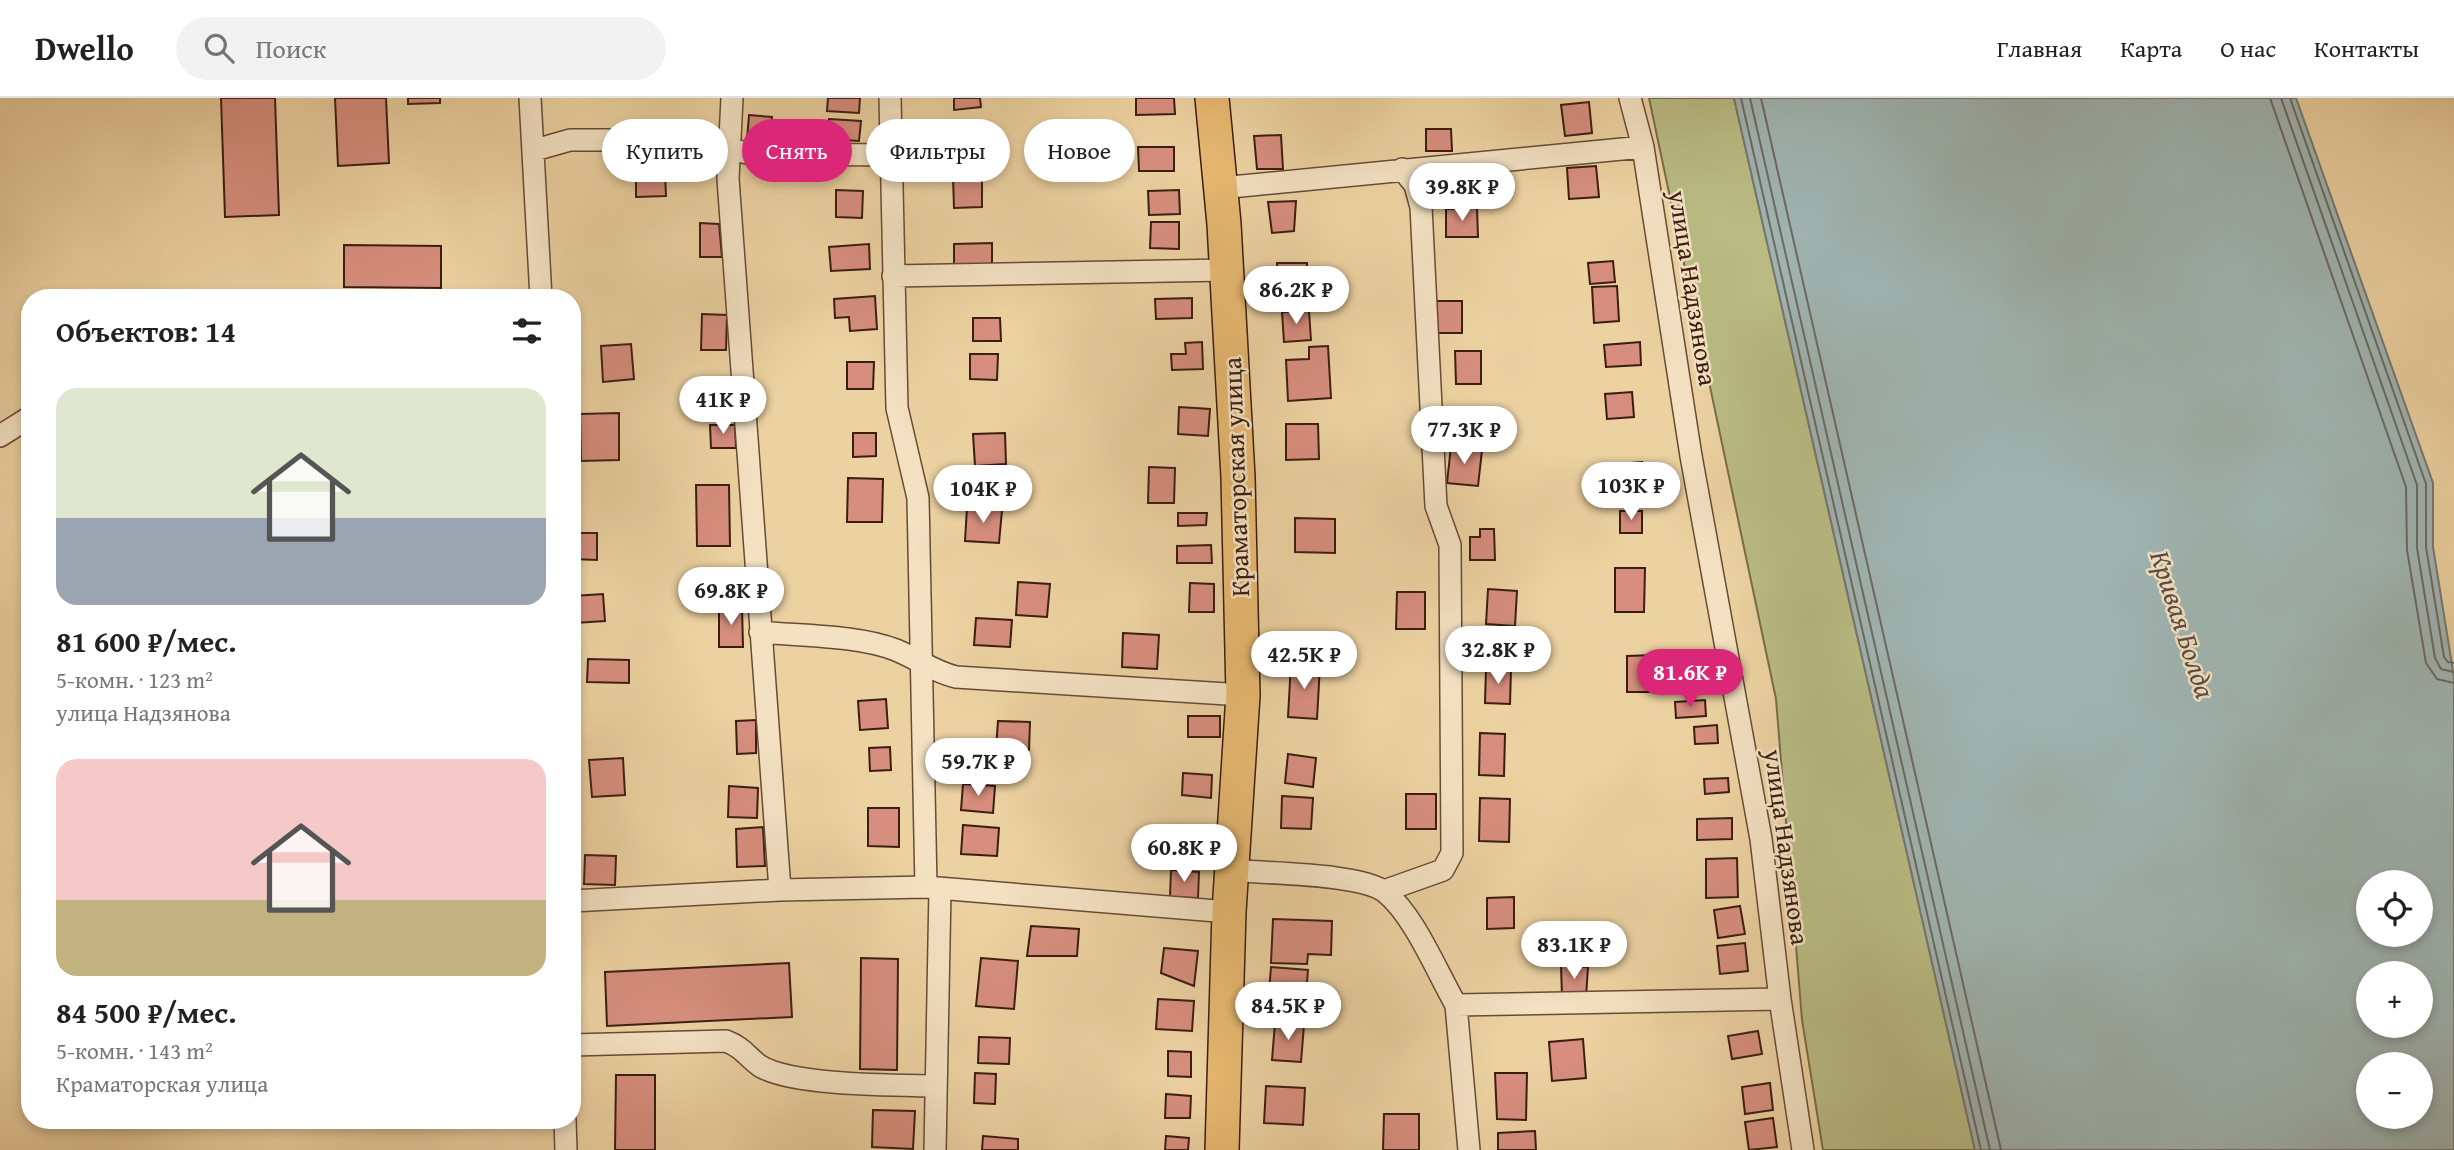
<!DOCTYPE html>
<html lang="ru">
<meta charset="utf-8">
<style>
body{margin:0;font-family:"Gentium Book Plus",serif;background:#f2f2f2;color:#222;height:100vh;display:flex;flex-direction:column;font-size:26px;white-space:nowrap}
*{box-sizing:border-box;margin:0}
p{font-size:23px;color:#767676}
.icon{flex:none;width:38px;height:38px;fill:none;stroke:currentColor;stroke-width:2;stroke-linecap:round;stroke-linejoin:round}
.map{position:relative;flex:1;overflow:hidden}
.sheet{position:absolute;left:21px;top:191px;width:560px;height:840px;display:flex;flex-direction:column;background:#fff;border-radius:28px;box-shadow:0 4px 10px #0003}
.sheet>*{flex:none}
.banner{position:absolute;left:602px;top:21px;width:665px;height:63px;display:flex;gap:14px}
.fabs{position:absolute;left:2356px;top:772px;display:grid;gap:14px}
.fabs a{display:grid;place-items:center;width:77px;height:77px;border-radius:50%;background:#fff;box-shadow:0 4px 10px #0003;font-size:35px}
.price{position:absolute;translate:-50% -60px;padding:0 16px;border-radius:24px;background:#fff;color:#222;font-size:23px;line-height:46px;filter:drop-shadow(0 2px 4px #0008)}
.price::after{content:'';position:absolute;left:50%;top:42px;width:21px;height:16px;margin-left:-10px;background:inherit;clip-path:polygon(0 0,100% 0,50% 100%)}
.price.current{background:#db2777;color:#fff}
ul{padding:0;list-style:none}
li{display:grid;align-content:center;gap:14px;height:371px;padding:0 35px}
li span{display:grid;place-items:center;height:217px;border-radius:21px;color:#555}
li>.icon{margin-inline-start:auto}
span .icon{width:126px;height:126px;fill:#fffc;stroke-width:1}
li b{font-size:30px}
h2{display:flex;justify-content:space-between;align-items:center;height:84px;padding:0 35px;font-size:30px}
.chip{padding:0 24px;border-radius:32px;background:#fff;box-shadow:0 4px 10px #0003;font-size:24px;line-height:63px}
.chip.current{background:#db2777;color:#fff}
header{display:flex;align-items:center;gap:42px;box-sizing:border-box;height:98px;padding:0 35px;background:#fff;border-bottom:2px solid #e0e0e0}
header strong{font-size:33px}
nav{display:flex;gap:38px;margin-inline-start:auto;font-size:24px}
.search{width:490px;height:63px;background:#f2f2f2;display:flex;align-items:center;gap:18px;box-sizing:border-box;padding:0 24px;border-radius:38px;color:#767676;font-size:26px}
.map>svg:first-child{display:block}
.green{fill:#b9bb83;stroke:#7a6c4a;stroke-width:2}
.water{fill:#9fb4b1;stroke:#777871;stroke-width:2;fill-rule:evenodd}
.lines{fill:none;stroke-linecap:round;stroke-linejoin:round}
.shore{stroke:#6d6962;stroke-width:2}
.building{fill:#d78e7e;stroke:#3b1e12;stroke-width:2}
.minor-casing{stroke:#674b36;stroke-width:24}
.primary-casing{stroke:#3b1e12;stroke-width:36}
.minor{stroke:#f3e1c2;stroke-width:21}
.primary{stroke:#e6b870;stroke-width:33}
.labels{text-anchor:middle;stroke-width:5;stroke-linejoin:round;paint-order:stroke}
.street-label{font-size:26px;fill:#3b1e12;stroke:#f3e1c2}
.water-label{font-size:28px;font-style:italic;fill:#594b42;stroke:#f3e1c2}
</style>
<header>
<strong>Dwello</strong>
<div class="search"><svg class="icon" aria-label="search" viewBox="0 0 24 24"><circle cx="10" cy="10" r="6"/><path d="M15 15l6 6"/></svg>Поиск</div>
<nav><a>Главная</a><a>Карта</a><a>О нас</a><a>Контакты</a></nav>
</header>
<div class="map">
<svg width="2454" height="1052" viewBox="0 0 2454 1052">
<rect width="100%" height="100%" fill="#ecd1a1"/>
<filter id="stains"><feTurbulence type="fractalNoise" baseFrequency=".00286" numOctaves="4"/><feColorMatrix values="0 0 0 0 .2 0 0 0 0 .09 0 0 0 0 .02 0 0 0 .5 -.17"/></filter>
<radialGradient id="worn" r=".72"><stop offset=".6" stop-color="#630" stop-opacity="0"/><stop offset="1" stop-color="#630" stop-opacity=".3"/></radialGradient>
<path class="green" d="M1649,0H1734L1975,1052H1823L1802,922L1776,601Z"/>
<path class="water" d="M1734,0H2296L2433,385V449L2454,579V1052H1975ZM2368,784H2420V836H2368ZM2368,875H2420V928H2368ZM2368,966H2420V1018H2368Z"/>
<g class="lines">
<path class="shore" d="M1741,0L1981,1052
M1750,0L1990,1052
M1761,0L2001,1052
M2270,0L2406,389L2407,452L2426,565L2437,581L2454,585
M2281,0L2417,387V450L2435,560L2441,571L2454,574
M2290,0L2426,386V449L2444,559L2448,564L2454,565"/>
</g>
<path class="building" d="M221,0H275L279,117L225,119Z
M335,0H386L389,65L338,68Z
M408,0H440V5L408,6Z
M828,0H860L859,15L827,13Z
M954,0H980L981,9L954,12Z
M1136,0H1174L1175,16L1136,17Z
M1589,4L1592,35L1565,38L1561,7Z
M749,17L772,19L770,43L747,42Z
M829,21L861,23L859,43L827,41Z
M1426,31H1451L1452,53H1426Z
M1281,37L1283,71H1257L1254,38Z
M977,38L978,66H953V39Z
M1138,49H1174V73H1139Z
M1596,68L1599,99L1569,101L1567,70Z
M636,74H665L666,98L636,99Z
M982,78V109L954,110L953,79Z
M836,92L863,93L862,120L836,119Z
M1179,92L1180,116L1149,117L1148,93Z
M1296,103L1294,133L1272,135L1268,104Z
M1477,110L1478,139H1446V111Z
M1151,124H1179V151L1150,150Z
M700,125L719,126L722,159H700Z
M992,145V166L954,167V146Z
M869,146L870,171L831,173L829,149Z
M344,147L441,148V190L344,189Z
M1613,163L1615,184L1590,186L1588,165Z
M1277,165H1307V184L1278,185Z
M1617,188L1619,223L1594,225L1592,189Z
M875,198L877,231L850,233L849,219L835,220L834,201Z
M1192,200V220L1156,221L1155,201Z
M1436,203H1462V235H1436Z
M1309,213L1311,242L1284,244L1282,214Z
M702,216L727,217L726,252H701Z
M973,220H1000L1001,243H973Z
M1202,244L1203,271L1172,272L1171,256H1186L1185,245Z
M1640,244L1641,267L1606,269L1604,247Z
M631,246L634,281L603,284L601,248Z
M1328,248L1331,300L1288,303L1286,262L1309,261V249Z
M1455,253H1481V286H1456Z
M970,256H998L997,282L970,281Z
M847,264H874L873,291H847Z
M1632,294L1634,319L1607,321L1605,296Z
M1179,309L1210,311L1208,338L1178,336Z
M619,315V362L581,363L580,316Z
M1457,320L1489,321L1488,339L1456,338Z
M1286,326H1318L1319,361L1286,362Z
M710,327H735L736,350H711Z
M853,335H876V358L853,359Z
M1005,335L1006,366L975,368L973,336Z
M1451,348L1482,352L1478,388L1447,385Z
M1642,364L1644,394L1621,395L1619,366Z
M1149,369L1175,370L1174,405H1148Z
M848,380L883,381L882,424H847Z
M696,387H729L730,448H697Z
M967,409L1002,412L999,445L965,443Z
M1620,413H1642V435H1620Z
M1178,415H1207L1206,427L1178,428Z
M1295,420L1335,421V455L1295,454Z
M1480,431H1494L1495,462H1470V439H1480Z
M572,435H597V462L572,461Z
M1211,447L1212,465H1177V448Z
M1615,470H1645L1644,514H1615Z
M1018,484L1050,486L1047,519L1016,517Z
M1190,485L1214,486V514H1189Z
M1488,491L1517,493L1515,528L1486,526Z
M1397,494H1425V531H1396Z
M603,496L605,523L575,525L573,498Z
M719,509H742L743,549H719Z
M976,520L1012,522L1010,549L974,547Z
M1123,535L1159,537L1157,571L1122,569Z
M1488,540L1510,541L1509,565L1487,564Z
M1655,557V594H1627V558Z
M588,561L629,562V585L587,584Z
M1291,565L1320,567L1317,621L1288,619Z
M1486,571H1511L1510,606L1485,605Z
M886,601L888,630L860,632L858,603Z
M1705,602L1706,618L1676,620L1675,604Z
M1188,618H1220V639H1188Z
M756,622V655L737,656L736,623Z
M998,623L1030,624L1029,652L996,650Z
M1717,627L1718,645L1695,646L1694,629Z
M1480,635L1505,636L1504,678L1479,677Z
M890,649L891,672L870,673L869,650Z
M1288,656L1316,660L1313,689L1285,685Z
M623,660L625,697L592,699L589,662Z
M1183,675L1212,677L1211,700L1182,697Z
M1728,680L1729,694L1705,696L1704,681Z
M963,686L995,688L993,715L961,712Z
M729,688L758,690L757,720L728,719Z
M1406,696H1436V731H1406Z
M1282,698L1313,700L1311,731L1281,730Z
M1480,700L1510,701L1509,744L1479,743Z
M868,710H899V749L868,748Z
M1732,720V741L1697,742V721Z
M963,727L999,730L997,758L961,756Z
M1177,728L1209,730L1207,769L1174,767Z
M763,729L765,768L737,769L736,731Z
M585,757L616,758L615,787L584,786Z
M1737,760L1738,799L1706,800V761Z
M1171,772L1199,774L1198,800L1170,799Z
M1514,799V830L1487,831V800Z
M1740,808L1745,836L1718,840L1714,812Z
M1273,821L1332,823L1331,857L1308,856L1307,866L1271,865Z
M1031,828L1079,831L1077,858H1027Z
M1745,845L1748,873L1720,876L1717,848Z
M1164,850L1198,853L1194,888L1161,875Z
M861,860L898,861L897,972L860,971Z
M981,860L1018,863L1014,911L976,908Z
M789,865L792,919L607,928L605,874Z
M1561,867L1588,869L1586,899H1562Z
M1271,869L1308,872L1305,909L1268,906Z
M1158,901L1194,903L1192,933L1156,931Z
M1275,925L1304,927L1301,964L1272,962Z
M1758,933L1762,956L1732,961L1728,938Z
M979,939L1010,940L1009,966L978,965Z
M1583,941L1586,980L1552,983L1549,944Z
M1168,953L1191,954V979L1168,978Z
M975,975L996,976L995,1006L974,1005Z
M1495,975H1527L1526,1022L1497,1021Z
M616,977H655V1052H615Z
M1770,985L1773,1012L1745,1016L1742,989Z
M1266,988L1305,990L1303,1027L1264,1025Z
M1166,996L1191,998L1190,1020H1165Z
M873,1012L915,1013L913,1051L872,1049Z
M1384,1016H1419V1052H1383Z
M1773,1020L1777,1049L1749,1052L1745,1024Z
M1535,1033L1536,1052H1498V1035Z
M983,1038L1018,1041V1052H982Z
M1166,1038L1189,1040L1188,1052H1165Z"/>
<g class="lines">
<defs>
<path id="minor" d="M530,0L541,200
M732,0L728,81L780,792
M890,0L897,310L918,400L926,789
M1630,0L1643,49L1691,358L1761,741L1780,901L1803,1052
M535,52L570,42H688L752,56L893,57
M1221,90L1643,49
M893,178L1226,172
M0,338L30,319
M760,534C801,538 858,537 896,552C918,561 934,574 956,579L1243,597
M1232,772C1267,776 1360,775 1385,794C1414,817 1437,874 1456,907L1780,901
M1384,793L1443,772L1452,755L1450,447L1436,408L1421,109L1415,87L1402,71
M572,803L780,792L926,789L1229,814
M1456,907L1469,1052
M572,947L726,943C744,950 746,958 760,968C792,988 897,987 936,988
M565,1022L566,1052
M935,1052L940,792"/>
<path id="primary" d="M1212,0L1224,126L1238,379L1243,597L1229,814L1222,1052"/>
</defs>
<use href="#minor" class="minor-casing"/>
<use href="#primary" class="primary-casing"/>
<use href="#minor" class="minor"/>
<use href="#primary" class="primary"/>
</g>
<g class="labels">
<g class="street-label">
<text transform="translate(1693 190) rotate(81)" y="9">улица Надзянова</text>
<text transform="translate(1236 379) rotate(-92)" y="9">Краматорская улица</text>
<text transform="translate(1787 749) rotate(82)" y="9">улица Надзянова</text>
</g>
<g class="water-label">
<text transform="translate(2183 526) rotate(72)" y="10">Кривая Болда</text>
</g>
</g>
<rect width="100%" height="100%" filter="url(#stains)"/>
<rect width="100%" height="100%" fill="url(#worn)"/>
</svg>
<div class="fabs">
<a><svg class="icon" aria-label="locate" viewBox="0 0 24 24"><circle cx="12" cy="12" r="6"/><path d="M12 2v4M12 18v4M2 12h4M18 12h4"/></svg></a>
<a>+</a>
<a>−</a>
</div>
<b class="price" style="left:1462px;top:125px">39.8K ₽</b>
<b class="price" style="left:1296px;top:228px">86.2K ₽</b>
<b class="price" style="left:723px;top:338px">41K ₽</b>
<b class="price" style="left:1464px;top:368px">77.3K ₽</b>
<b class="price" style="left:1631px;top:424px">103K ₽</b>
<b class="price" style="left:983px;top:427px">104K ₽</b>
<b class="price" style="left:731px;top:529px">69.8K ₽</b>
<b class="price" style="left:1498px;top:588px">32.8K ₽</b>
<b class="price" style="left:1304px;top:593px">42.5K ₽</b>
<b class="price current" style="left:1690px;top:611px">81.6K ₽</b>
<b class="price" style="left:978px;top:700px">59.7K ₽</b>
<b class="price" style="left:1184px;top:786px">60.8K ₽</b>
<b class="price" style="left:1574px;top:883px">83.1K ₽</b>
<b class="price" style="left:1288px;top:944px">84.5K ₽</b>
<div class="banner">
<a class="chip">Купить</a>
<a class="chip current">Снять</a>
<a class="chip">Фильтры</a>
<a class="chip">Новое</a>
</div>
<section class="sheet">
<h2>Объектов: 14<svg class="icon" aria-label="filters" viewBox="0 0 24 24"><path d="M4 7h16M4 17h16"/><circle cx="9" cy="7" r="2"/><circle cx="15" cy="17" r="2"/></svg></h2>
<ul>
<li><span style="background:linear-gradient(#dfe7d0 60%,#9aa5b1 0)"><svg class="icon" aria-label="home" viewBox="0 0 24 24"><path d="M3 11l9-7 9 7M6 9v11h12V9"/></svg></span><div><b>81 600 ₽/мес.</b><p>5-комн. · 123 m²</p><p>улица Надзянова</p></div></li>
<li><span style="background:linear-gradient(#f6c9c9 65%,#c2b280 0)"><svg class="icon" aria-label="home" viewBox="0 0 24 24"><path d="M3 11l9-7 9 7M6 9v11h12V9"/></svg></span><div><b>84 500 ₽/мес.</b><p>5-комн. · 143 m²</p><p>Краматорская улица</p></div></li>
</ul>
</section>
</div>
